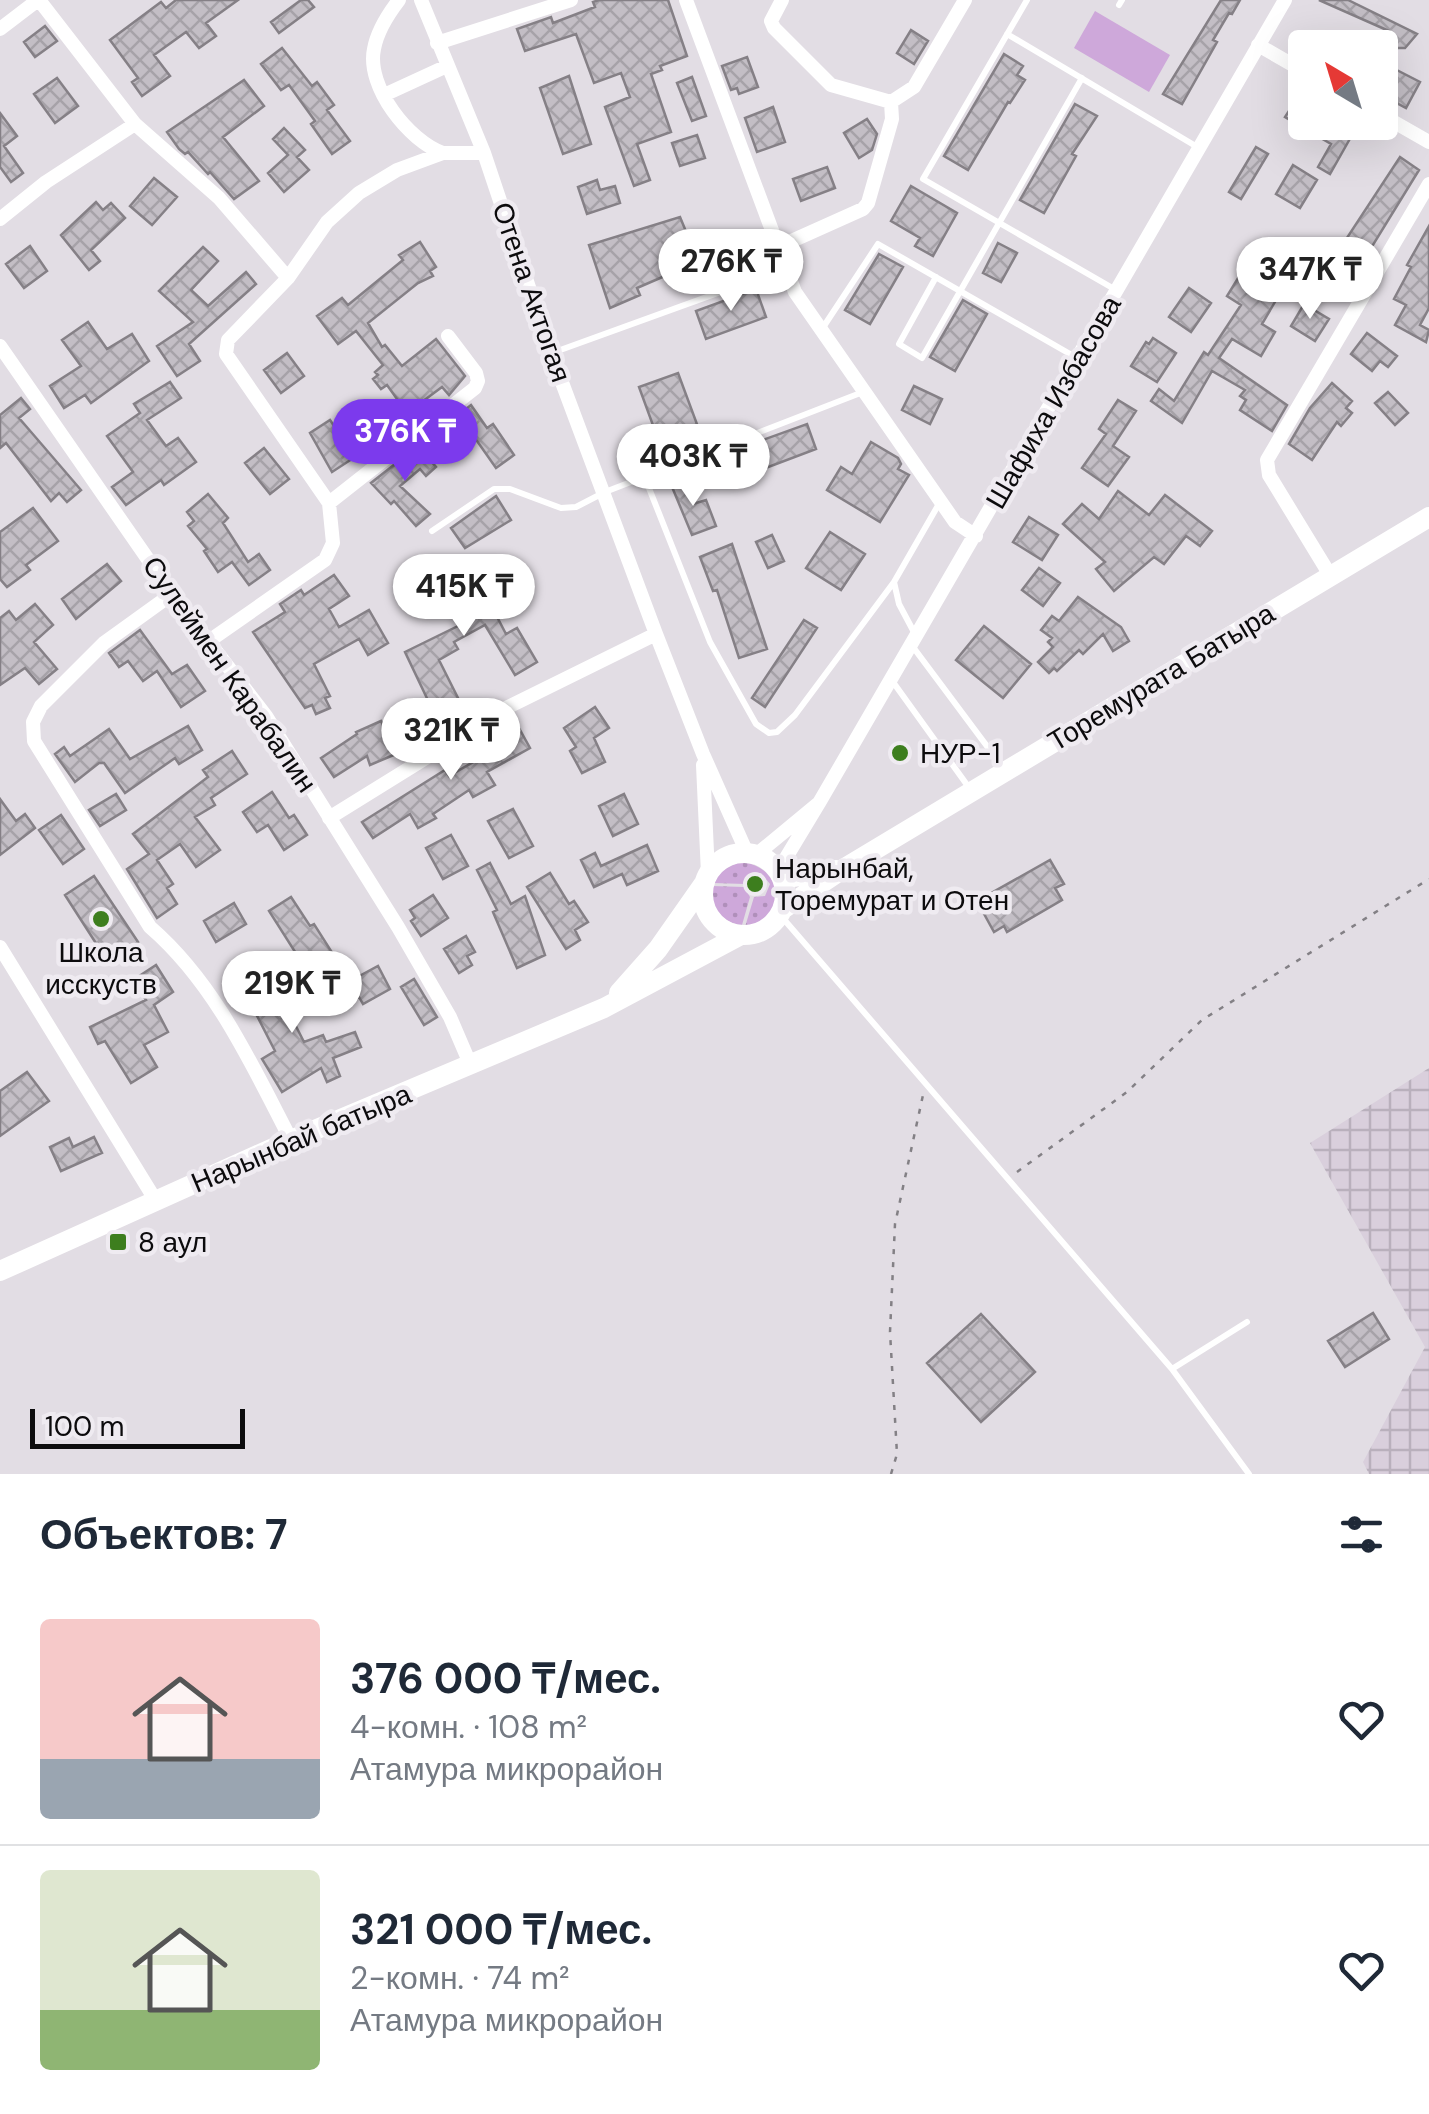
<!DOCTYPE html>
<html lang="ru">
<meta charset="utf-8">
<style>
body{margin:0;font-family:"DM Sans",sans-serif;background:#f6f6f7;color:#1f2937;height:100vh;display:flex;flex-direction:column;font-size:38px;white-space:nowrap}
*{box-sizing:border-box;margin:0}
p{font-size:32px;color:#747a83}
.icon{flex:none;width:55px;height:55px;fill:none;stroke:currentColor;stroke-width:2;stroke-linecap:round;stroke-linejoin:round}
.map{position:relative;height:1474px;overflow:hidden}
.sheet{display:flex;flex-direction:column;background:#fff;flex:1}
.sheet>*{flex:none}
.needle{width:65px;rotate:322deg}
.controls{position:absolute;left:1288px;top:30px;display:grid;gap:20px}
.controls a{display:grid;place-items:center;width:110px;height:110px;border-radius:10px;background:#fff;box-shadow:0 10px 40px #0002;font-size:50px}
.scale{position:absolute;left:30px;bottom:25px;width:215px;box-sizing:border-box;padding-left:10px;border:5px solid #0c0b0d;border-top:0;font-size:28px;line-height:35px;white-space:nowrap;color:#0c0b0d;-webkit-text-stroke:8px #efebf1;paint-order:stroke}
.price{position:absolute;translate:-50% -85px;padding:0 22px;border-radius:35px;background:#fff;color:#222;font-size:32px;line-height:65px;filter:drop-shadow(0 2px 5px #0008)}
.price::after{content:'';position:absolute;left:50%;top:60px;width:30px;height:22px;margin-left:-15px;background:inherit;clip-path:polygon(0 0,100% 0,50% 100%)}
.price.current{background:#7c3aed;color:#fff}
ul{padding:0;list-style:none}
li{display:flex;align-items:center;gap:30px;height:250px;padding:0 40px}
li+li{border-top:2px solid #e0e1e3}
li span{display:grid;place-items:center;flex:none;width:280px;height:200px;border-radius:10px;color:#555}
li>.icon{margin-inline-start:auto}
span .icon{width:120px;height:120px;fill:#fffc;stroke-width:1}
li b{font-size:42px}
h2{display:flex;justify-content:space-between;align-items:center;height:120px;padding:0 40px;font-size:42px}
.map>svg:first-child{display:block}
.industrial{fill:url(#industrial-grid)}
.grass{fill:url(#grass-dots)}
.pitch{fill:#cea8da}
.building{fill:url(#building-cross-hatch);stroke:#858086;stroke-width:2.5}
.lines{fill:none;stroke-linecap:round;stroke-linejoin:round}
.path{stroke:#838085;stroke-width:2.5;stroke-dasharray:5 8;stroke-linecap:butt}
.lane{stroke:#fff;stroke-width:6}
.street{stroke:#fff;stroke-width:14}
.secondary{stroke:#fff;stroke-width:20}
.poi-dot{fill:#3d7e1e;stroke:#efebf1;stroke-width:4}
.labels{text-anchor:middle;stroke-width:9;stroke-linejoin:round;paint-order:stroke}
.street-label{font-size:28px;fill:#0c0b0d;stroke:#efebf1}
.poi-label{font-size:28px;fill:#0c0b0d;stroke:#efebf1;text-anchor:start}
</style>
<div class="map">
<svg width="1429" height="1474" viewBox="0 0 1429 1474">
<defs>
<pattern id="industrial-grid" width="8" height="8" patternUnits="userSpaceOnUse" patternTransform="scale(2.5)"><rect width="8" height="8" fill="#d9cfdc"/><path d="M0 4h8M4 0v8" fill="none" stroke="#b9b0bc"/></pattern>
<pattern id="grass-dots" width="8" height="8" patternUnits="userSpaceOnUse" patternTransform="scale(2.5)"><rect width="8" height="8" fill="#cea8da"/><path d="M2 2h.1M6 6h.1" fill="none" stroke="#b08fba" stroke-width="1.8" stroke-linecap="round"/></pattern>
<pattern id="building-cross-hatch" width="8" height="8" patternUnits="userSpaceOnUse" patternTransform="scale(2.5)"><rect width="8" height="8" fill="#c3bec5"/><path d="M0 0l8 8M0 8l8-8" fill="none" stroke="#a6a2a8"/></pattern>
</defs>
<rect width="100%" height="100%" fill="#e2dde4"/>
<path class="industrial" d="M1429,1068V1474H1369L1363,1462L1425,1347L1310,1143Z"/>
<path class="grass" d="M739,862C785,864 789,921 745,927L754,897L765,896L770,884L761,873L748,874L745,884L713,883L719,872Z
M712,886L744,887L750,897L742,925C720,922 711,908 712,886Z"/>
<path class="pitch" d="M1095,11L1170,55L1149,92L1074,48Z"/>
<path class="building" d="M176,0H238L206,23L216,36L199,48L186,32L154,55L170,76L142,96L132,82L138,78L110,40L161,2L166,8Z
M301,0H308L314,7L279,33L271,22Z
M599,0H668L687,56L660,66L662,70L651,74L671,132L637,144L650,180L634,186L605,107L630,97L621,73L594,83L576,34L525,51L517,29L551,17L553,23L595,7L593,2Z
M1221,0H1240L1232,14L1229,13L1213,40L1217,42L1182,104L1163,94Z
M1319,0H1348L1417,34L1405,48H1381L1389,31Z
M45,26L57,41L35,57L24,42Z
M911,30L928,41L914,64L897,53Z
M282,48L312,86L317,82L334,105L327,110L350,141L332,154L311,124L315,121L289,85L281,90L261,64Z
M1004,54L1023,66L1017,75L1025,80L1010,103L1008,102L968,170L944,156Z
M747,57L758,87L739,94L737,88L731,90L722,66Z
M1387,65L1420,82L1406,108L1380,94V77Z
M569,76L591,144L563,154L540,88Z
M692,77L706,116L692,121L677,83Z
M57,78L78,106L55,123L34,94Z
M244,80L264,106L223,137L259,181L234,199L210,172L208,174L188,152L185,154L179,149L167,132Z
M1305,86V122H1347L1356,128L1330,174L1318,167L1331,144L1285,117Z
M1075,104L1097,116L1072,154L1076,156L1044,213L1020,200Z
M773,107L785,142L757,152L745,118Z
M0,113L17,136L4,146L23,173L11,182L0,167Z
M867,119L877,134L872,150L859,158L844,133Z
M284,128L305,150L297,157L309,170L284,192L268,173L288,155L273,139Z
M697,135L705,158L680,166L672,143Z
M1256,147L1268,154L1241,199L1229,192Z
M1400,157L1419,170L1352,279L1326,262L1341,239L1345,241Z
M1293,165L1317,180L1300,208L1276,194Z
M827,167L835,188L801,201L793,179Z
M154,178L177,197L152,225L130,206Z
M597,180L600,190L615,186L620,203L587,214L578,187Z
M911,186L957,213L933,256L915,246L920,238L891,221Z
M96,202L103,210L111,203L125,218L91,250L100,261L89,270L61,235Z
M680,217L692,246L667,256L674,272L637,288L640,295L610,308L589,245Z
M1429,226V308L1420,325L1429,330L1426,342L1395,325L1406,305L1394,299L1411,267L1407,265Z
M737,231L747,257L715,270L704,243Z
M420,242L436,267L430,271L433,276L418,283L368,323L382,347L385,345L402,366L436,339L465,376L449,395L442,387L407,413L387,385L381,389L373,379L378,375L375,372L383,365L356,331L338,344L317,316L342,298L348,305L403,260L399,255Z
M998,243L1017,253L1001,282L983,273Z
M30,246L47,271L24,288L6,264Z
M203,247L218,261L191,290L208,306L246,272L256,284L189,344L200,361L177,376L157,346L193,322L159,291Z
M879,254L903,267L870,324L845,310Z
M1243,270L1268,286L1270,282L1282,290L1262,324L1275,332L1261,356L1232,339L1219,358L1287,405L1272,431L1240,410L1246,400L1240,396L1245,390L1212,371L1182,423L1151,401L1159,389L1174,401L1204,352L1208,355L1241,305L1227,296Z
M1189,288L1211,303L1191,332L1169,317Z
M756,289L766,317L706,339L696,311Z
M963,300L987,314L955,371L930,357Z
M1304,304L1329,319L1315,341L1291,326Z
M88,322L107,349L132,334L149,361L91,403L85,395L64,408L50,386L81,366L62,340Z
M1367,333L1397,356L1388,367L1380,361L1372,371L1351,354Z
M1153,338L1176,353L1157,382L1131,366L1146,342L1149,344Z
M287,353L304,376L281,393L264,370Z
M678,373L701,435L662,450L639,387Z
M170,382L181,398L147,420L166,446L178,438L196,462L164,485L161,480L126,505L112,487L133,472L107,436L140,413L134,404Z
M1332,383L1352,401L1346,408L1352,413L1341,426L1337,422L1312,460L1289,444L1310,408Z
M914,386L942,399L930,424L902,410Z
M1388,392L1408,413L1395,425L1375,403Z
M21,398L30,409L19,418L81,490L67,502L59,493L51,501L6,443L0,448V415Z
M1118,400L1136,411L1113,446L1129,457L1108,486L1082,468L1106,434L1099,429Z
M471,405L487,428L493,424L514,455L496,468L463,421L449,431L445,425Z
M330,420L355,457L332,472L310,433Z
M807,424L816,449L755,472L746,446Z
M871,442L898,458L901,464L898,469L909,475L880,522L827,490L841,467L852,474Z
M418,446L436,467L426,476L420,469L400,486L430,514L416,526L394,501L391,504L371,483Z
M264,448L289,479L270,494L245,463Z
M679,474L693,504L706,500L716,526L692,535L670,482Z
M1118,491L1149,515L1165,495L1212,531L1200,546L1186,536L1164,564L1154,557L1114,591L1096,569L1105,562L1063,524L1082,504L1099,519Z
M208,494L228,518L223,523L248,562L259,554L270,570L249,585L232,562L218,572L204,551L207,549L188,526L194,521L187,512Z
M496,496L511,520L465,548L451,528Z
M33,508L58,541L26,565L30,570L7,587L0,579V532Z
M1029,517L1058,535L1042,560L1013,542Z
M830,532L865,554L841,590L806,568Z
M772,535L784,561L768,568L756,542Z
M732,544L767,649L739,658L717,590L713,591L700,557Z
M107,564L121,581L76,619L62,599Z
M461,564L486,603L495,598L500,607L494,611L506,634L517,628L537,662L515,675L485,625L454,642L458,649L439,660L459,700L434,713L405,652L462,624L437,580Z
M1039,568L1060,583L1043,606L1022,590Z
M334,575L349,596L329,609L339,627L369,610L388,643L368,655L359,639L314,664L330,696L325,698L330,708L316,714L312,705L305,708L253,632L285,612L280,604L301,590L304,595Z
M1078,597L1121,627L1129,641L1113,651L1103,634L1083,654L1079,650L1057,671L1054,668L1049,673L1038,662L1053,647L1048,642L1052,638L1041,630L1052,616L1059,621Z
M35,604L53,625L34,642L57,669L39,684L25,668L0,685V618L9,611L16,620Z
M804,620L817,628L765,707L752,698Z
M984,626L1031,664L1003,698L956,660Z
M140,630L172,674L187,665L205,691L181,707L157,671L143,681L128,661L119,667L109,653Z
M595,707L609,728L594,738L605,762L582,773L570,751L576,747L564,728Z
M514,719L530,748L487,772L495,785L473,797L469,790L433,814L436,818L418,828L410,814L373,838L362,822L445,770L449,776L494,750L486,735Z
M381,721L396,754L370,765L367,756L334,777L321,758L357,734L356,732Z
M188,726L202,750L179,764L175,758L125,793L104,763H99L75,782L55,754L64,747L70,756L109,729L130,759Z
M232,751L247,774L211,798L215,805L195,817L220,850L196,867L180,844L157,860L173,884L167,888L177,904L157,918L127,869L149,854L133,834L208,777L203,770Z
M272,792L289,818L294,815L307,835L284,850L268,825L257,832L243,812Z
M116,794L126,810L100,826L89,810Z
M624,794L638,824L613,836L599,806Z
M0,799L16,821L25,814L35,828L0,855Z
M513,809L533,846L509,858L488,821Z
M61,815L84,849L63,864L39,830Z
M451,835L468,866L443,879L426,848Z
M647,845L658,871L627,885L622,874L594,887L581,860L595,853L601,866Z
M1050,860L1064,884L1055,888L1062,900L1007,932L1004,926L994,932L977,901Z
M490,863L511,904L525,896L545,955L517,968L493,912L497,910L477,870Z
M550,873L569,904L574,901L588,922L575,930L580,940L566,949L527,887Z
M94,876L138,942L108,962L65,895Z
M433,895L448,918L421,936L411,921L415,918L410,910Z
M291,897L310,926L314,924L333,954L328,957L339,987L378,966L390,989L363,1004L359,997L320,1014L308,979L311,977L269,911Z
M234,903L246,924L216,942L204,921Z
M466,936L475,952L467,956L472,965L459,973L444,949Z
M267,961L280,979L274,983L304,1042L323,1035L326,1042L355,1032L361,1047L333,1058L340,1076L327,1082L321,1068L282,1092L262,1059L275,1051L252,1006L258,1003L242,978Z
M156,965L173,992L154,1005L168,1032L144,1045L157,1067L131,1083L105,1041L98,1044L90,1027L146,1000L133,980Z
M414,979L437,1017L424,1025L401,987Z
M27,1072L49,1101L0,1136V1091Z
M94,1137L102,1153L61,1171L50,1147L69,1138L73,1147Z
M1373,1313L1389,1339L1345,1367L1328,1341Z
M981,1314L1035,1372L981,1422L927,1363Z"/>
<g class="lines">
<path class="path" d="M1017,1172L1127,1092L1202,1020L1429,879
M891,1474L897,1454L890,1332L895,1224L923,1095"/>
<path class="lane" d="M1027,0L923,179L1116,290
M1119,5L1122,0
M1007,34L1199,148
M936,277L899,344L922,358L1082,78
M822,329L878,244L1077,358
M552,353L784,269
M645,478L710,642L756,724L769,733L777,732L795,715L894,582
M432,531L494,489H510L561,508L576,507L605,492L863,392
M916,636L899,604L894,582L940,502
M913,647L1004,769
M893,682L970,789
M781,916L1172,1369L1249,1474
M1172,1369L1247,1322"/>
<path class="street" d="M39,0L135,124L219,198L288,278
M399,0C389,13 377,32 374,49C366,87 409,141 443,153
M421,0L484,153L551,353L656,634L703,754L747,853
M686,0L795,292L955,522L976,536
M782,0L771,21L774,28L831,85L891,102L914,87L965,0
M0,29L38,0
M437,43L571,0
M1258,45L1305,72
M384,95L447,66
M1380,114L1429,142
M0,219L46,182L135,124
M776,248L863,209L868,203L892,119L891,102
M0,346L172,594L266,716L398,927L450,1017L471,1066
M329,503L475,388L478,381L476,373L448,336
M1330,575L1269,475L1267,460L1429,184
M172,594L104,643L41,706L33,722L34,741L150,927C215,983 252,1065 291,1140
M209,641L325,560L333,543L329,503L226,354L228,340L288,278L327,222L359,193L397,170L443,153H484
M703,765L708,874
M819,803L1285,0
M329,818L508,707L656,634
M756,855L819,803L778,871
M0,947L156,1201"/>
<path class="secondary" d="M703 894a41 41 0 1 1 82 0a41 41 0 1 1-82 0Z
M782,879L836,870
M783,909L843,869L1429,517
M619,993L658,949L705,882
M0,1271L291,1140L604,1008L741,935"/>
</g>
<g class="poi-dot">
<circle cx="900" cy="753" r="10"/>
<circle cx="755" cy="884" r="10"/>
<circle cx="101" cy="919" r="10"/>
<rect x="108" y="1232" width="20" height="20" rx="5"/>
</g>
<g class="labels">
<g class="street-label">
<text transform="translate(532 292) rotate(71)" y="10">Отена Актогая</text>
<text transform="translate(1053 402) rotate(-60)" y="10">Шафиха Избасова</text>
<text transform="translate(230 674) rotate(55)" y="10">Сулеймен Карабалин</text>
<text transform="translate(1161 677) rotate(-31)" y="10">Торемурата Батыра</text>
<text transform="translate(301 1138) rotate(-23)" y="10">Нарынбай батыра</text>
</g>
<g class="poi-label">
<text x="920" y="763">НУР-1</text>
<text x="775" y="878">Нарынбай,<tspan x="775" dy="32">Торемурат и Отен</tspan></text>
<text x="101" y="962" text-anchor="middle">Школа<tspan x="101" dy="32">исскуств</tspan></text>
<text x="138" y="1252">8 аул</text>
</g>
</g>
</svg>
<div class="controls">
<a><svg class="needle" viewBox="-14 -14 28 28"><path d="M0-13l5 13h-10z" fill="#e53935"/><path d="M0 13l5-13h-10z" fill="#747a83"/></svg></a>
</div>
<div class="scale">100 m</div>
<b class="price" style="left:731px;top:314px">276K ₸</b>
<b class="price" style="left:1310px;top:322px">347K ₸</b>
<b class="price current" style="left:405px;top:484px">376K ₸</b>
<b class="price" style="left:693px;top:509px">403K ₸</b>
<b class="price" style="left:464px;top:639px">415K ₸</b>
<b class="price" style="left:451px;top:783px">321K ₸</b>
<b class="price" style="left:292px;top:1036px">219K ₸</b>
</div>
<section class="sheet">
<h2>Объектов: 7<svg class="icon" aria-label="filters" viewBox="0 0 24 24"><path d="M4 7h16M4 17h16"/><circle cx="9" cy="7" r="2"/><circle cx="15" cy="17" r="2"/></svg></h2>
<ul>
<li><span style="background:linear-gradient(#f6c9c9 70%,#9aa5b1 0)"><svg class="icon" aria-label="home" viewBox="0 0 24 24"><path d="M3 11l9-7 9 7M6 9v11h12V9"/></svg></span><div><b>376 000 ₸/мес.</b><p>4-комн. · 108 m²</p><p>Атамура микрорайон</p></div><svg class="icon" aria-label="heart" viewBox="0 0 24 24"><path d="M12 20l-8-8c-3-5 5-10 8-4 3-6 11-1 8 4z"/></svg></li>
<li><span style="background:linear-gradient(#dfe7d0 70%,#8fb573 0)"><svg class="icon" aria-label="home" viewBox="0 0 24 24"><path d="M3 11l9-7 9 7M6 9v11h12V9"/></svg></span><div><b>321 000 ₸/мес.</b><p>2-комн. · 74 m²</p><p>Атамура микрорайон</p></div><svg class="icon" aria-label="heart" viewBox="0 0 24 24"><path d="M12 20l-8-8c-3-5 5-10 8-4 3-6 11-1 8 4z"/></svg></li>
</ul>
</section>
